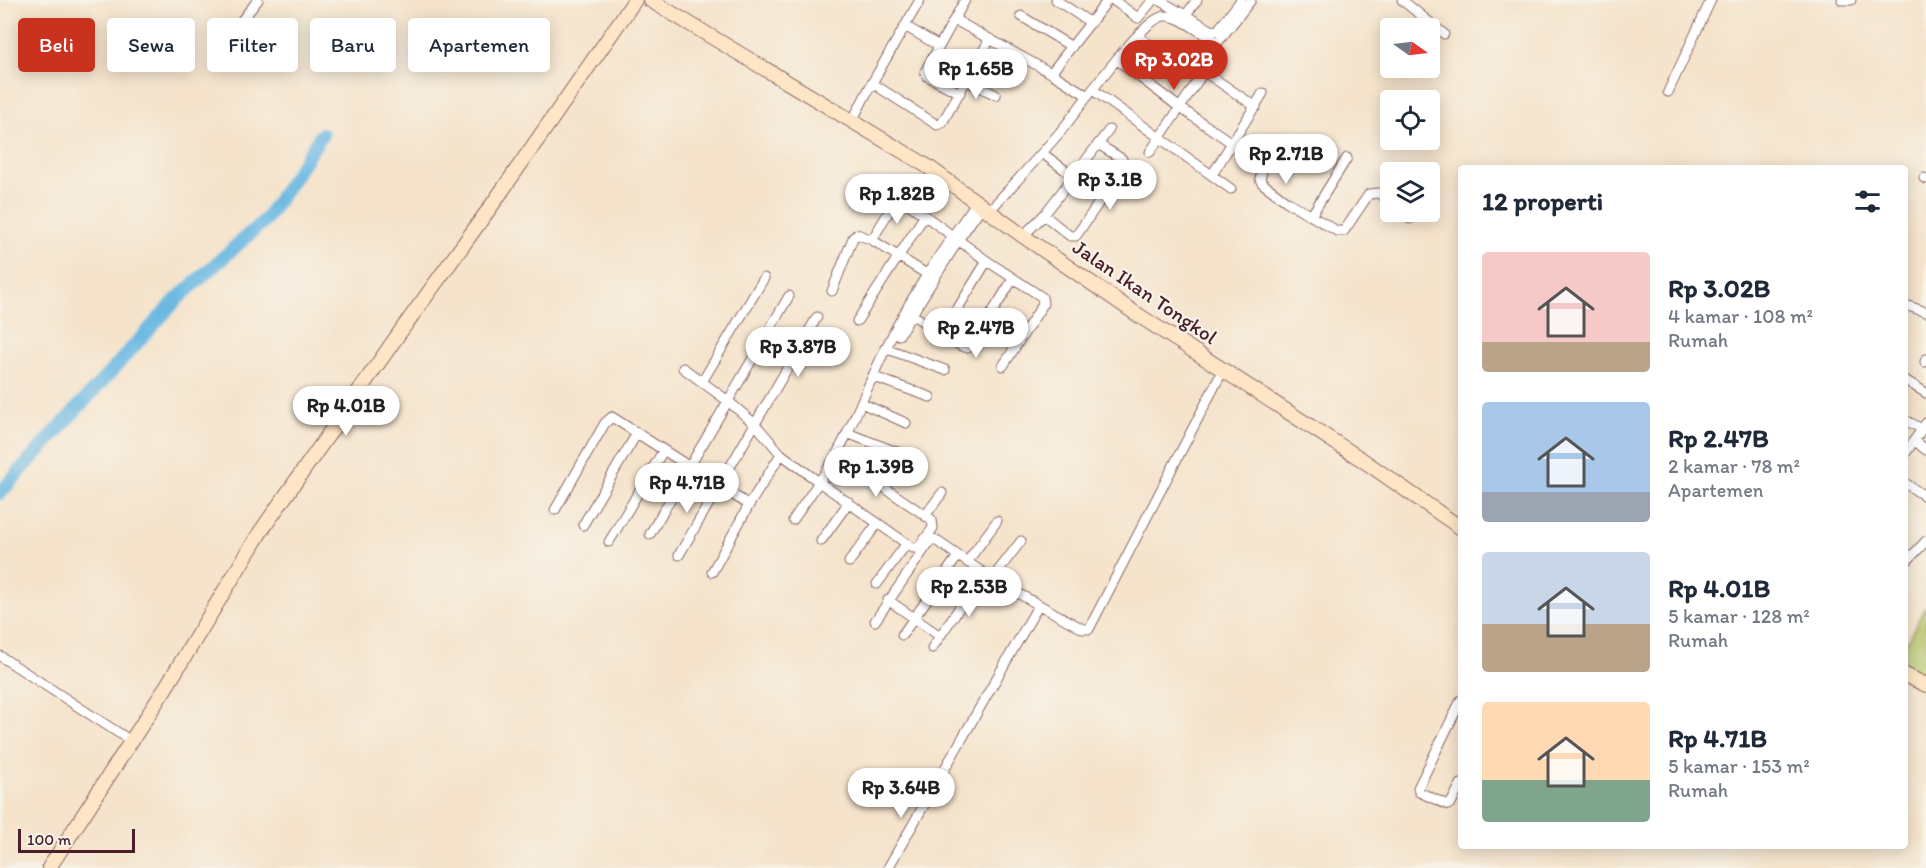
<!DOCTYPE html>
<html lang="id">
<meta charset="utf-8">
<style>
body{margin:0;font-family:Itim,sans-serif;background:#f2f2f3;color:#1f2937;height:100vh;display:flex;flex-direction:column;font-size:22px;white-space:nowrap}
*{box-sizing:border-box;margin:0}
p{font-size:20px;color:#747a83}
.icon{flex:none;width:33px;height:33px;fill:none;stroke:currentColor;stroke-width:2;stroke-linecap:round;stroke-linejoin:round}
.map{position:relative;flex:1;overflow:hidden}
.panel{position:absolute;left:1458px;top:165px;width:450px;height:684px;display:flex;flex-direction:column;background:#fff;border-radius:6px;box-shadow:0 3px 15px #0003}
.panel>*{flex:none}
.banner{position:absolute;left:18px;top:18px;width:570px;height:54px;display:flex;gap:12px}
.needle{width:39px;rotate:104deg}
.tools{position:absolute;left:1380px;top:18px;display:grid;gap:12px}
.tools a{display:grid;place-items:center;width:60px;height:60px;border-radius:6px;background:#fff;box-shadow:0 3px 15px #0003;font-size:30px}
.scale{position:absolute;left:18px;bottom:15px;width:117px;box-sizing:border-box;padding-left:6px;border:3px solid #4a1f2b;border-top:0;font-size:16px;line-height:21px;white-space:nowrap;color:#4a1f2b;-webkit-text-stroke:4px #f7f3e8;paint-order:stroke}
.price{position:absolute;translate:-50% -51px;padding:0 14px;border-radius:21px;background:#fff;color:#222;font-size:20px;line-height:39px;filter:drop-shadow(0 2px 3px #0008)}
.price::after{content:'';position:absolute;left:50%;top:36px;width:18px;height:14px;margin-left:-9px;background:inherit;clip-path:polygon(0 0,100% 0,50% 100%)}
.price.current{background:#c8321e;color:#fff}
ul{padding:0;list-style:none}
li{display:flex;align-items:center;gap:18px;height:150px;padding:0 24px}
li span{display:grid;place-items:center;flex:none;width:168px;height:120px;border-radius:6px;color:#555}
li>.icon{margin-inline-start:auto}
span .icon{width:72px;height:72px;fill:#fffc;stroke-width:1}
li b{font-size:26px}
h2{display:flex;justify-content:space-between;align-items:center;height:72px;padding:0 24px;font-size:26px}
.chip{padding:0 21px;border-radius:6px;background:#fff;box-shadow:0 3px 15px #0003;font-size:21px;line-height:54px}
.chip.current{background:#c8321e;color:#fff}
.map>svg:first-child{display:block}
.pitch{fill:#b1c264;stroke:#7e7048;stroke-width:1.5}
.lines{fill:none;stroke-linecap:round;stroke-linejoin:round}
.river{stroke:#68b7e2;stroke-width:14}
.street-casing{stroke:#866463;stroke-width:11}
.secondary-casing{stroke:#866463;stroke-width:16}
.street{stroke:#fff;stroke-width:9}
.secondary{stroke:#fee5c5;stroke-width:14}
.labels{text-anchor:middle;stroke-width:4.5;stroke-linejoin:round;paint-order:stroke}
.street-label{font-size:21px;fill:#4a1f2b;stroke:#f7f3e8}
</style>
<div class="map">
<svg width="1926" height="868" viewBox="0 0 1926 868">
<rect width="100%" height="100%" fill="#f7f3e8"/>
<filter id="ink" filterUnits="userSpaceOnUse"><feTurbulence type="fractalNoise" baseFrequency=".0167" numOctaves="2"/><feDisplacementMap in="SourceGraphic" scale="12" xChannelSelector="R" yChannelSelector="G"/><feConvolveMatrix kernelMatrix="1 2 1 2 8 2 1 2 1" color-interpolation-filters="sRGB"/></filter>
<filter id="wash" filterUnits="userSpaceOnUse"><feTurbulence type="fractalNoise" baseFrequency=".008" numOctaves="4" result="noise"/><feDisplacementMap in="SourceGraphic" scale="24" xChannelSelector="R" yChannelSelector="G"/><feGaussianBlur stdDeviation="1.35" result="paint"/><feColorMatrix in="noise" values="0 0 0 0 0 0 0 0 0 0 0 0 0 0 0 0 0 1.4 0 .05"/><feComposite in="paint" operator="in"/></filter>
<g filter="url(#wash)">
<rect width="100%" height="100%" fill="#f5e3cb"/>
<path class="pitch" d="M1926,606V677L1905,666V645Z"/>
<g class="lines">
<path class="river" d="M0,493L177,299L266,219L322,134"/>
</g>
</g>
<g filter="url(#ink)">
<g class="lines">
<defs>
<path id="street" d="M920,0L872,83L937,125L942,123L990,39
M1056,0L1091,23
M1113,0L1138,18L1153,0
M1159,0L1211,30L1217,31L1241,0
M1402,0L1444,34
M1842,0H1851
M1021,16L1072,47
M1185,16L1197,0
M242,20L258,0
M955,20L1051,73L1088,96
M905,26L939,46
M1137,36L1199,79
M1117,60L1179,107L1248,154L1260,159L1264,164L1260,179L1262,183L1286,201L1337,231H1344L1369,194L1379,193L1390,202
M1203,71L1256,107
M1051,73L1108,0
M967,81L996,95
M1093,90L1231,189
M1668,92L1711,0
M960,93L927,76L925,72L965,0
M852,121L872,83
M1150,152L1199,79L1218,42
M1042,153L1073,176
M1212,175L1263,93
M1924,178L1926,179
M891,191L987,261L1042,297L1043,304L1003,366
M990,210C1014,184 1038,158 1061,131C1078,111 1142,17 1165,16C1181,15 1203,36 1218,42L1251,0
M1402,212L1410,219
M1044,215L1070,236H1076L1124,166L1122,159L1098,144
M1311,216L1347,158
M1023,236L1044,215L1109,130
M872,240L898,196
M832,291L853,238L857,234L872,240L933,278
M1905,305L1926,312
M908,312L961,346L968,348L977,337L1013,279
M857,321L925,215
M942,334L987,261
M899,335L959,239L983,205
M885,348L945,370
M1925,362L1926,359
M683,368L728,401L789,296
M874,377L930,397
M1905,380L1926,393
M702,382L764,278
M861,403L906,423
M1905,420L1922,429
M847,433L902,454
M1914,440L1926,450
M1905,454L1926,423
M836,455L932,520L933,528L918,548H913L819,482C848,442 863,394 885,350C910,298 943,248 977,202
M1905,483L1926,497
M555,510L605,423L612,417L749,505
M925,516L942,493
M583,525L637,433
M650,534L728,401L756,425L781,454
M821,541L849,502
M609,542L663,451
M679,555L817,317
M849,562L878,523
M967,562L997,521
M1905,563L1926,541
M712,572L749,505L781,454L819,482L793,520
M992,579L1021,541
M877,584L907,543
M888,600L940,636
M875,621L930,541L934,539L992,579L1083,629H1089L1223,370
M902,635L958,556
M932,648L983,573
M0,656L131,741
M1461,700L1418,788L1419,792L1448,805L1451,803L1461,784
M888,868L1038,606"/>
<path id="secondary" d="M650,0L927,166L1023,236L1135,313L1364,461L1461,528
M1905,675L1926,685
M49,868L163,692L261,531L398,335L492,205L635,0"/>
</defs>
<use href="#street" class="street-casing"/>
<use href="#secondary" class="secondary-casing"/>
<use href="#street" class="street"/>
<use href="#secondary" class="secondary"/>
</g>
</g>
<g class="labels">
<g class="street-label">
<text transform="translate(1145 292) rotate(34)" y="7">Jalan Ikan Tongkol</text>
</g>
</g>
</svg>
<div class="tools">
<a><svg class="needle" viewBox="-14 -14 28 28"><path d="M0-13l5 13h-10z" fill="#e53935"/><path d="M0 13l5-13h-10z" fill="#747a83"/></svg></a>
<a><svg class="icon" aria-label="locate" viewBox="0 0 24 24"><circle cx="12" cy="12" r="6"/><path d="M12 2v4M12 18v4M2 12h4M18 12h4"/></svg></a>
<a><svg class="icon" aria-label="layers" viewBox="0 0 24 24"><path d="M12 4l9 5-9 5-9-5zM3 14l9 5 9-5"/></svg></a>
</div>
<div class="scale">100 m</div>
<b class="price current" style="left:1174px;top:91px">Rp 3.02B</b>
<b class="price" style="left:976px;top:100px">Rp 1.65B</b>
<b class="price" style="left:1286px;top:185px">Rp 2.71B</b>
<b class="price" style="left:1110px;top:211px">Rp 3.1B</b>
<b class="price" style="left:897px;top:225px">Rp 1.82B</b>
<b class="price" style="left:976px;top:359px">Rp 2.47B</b>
<b class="price" style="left:798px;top:378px">Rp 3.87B</b>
<b class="price" style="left:346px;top:437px">Rp 4.01B</b>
<b class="price" style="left:876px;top:498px">Rp 1.39B</b>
<b class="price" style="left:687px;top:514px">Rp 4.71B</b>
<b class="price" style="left:969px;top:618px">Rp 2.53B</b>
<b class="price" style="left:901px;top:819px">Rp 3.64B</b>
<div class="banner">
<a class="chip current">Beli</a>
<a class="chip">Sewa</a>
<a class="chip">Filter</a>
<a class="chip">Baru</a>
<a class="chip">Apartemen</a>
</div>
<section class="panel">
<h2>12 properti<svg class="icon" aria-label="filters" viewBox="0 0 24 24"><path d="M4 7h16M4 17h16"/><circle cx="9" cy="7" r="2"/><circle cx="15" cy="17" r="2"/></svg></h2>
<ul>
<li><span style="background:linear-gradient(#f6c9c9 75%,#b9a48a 0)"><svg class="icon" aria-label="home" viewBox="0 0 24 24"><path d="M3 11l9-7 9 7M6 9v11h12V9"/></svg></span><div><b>Rp 3.02B</b><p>4 kamar · 108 m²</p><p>Rumah</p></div></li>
<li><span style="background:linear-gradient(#a9c7e8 75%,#9aa5b1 0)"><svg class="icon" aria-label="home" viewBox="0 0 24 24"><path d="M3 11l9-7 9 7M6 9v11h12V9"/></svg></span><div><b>Rp 2.47B</b><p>2 kamar · 78 m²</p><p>Apartemen</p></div></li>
<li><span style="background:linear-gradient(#c9d6e8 60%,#b9a48a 0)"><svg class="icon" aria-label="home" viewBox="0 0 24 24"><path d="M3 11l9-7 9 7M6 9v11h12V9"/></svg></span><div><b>Rp 4.01B</b><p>5 kamar · 128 m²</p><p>Rumah</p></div></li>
<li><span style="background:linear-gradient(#ffd9b3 65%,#7fa58c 0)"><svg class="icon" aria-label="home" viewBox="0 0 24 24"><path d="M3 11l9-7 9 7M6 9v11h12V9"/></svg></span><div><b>Rp 4.71B</b><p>5 kamar · 153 m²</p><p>Rumah</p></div></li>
</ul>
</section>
</div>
